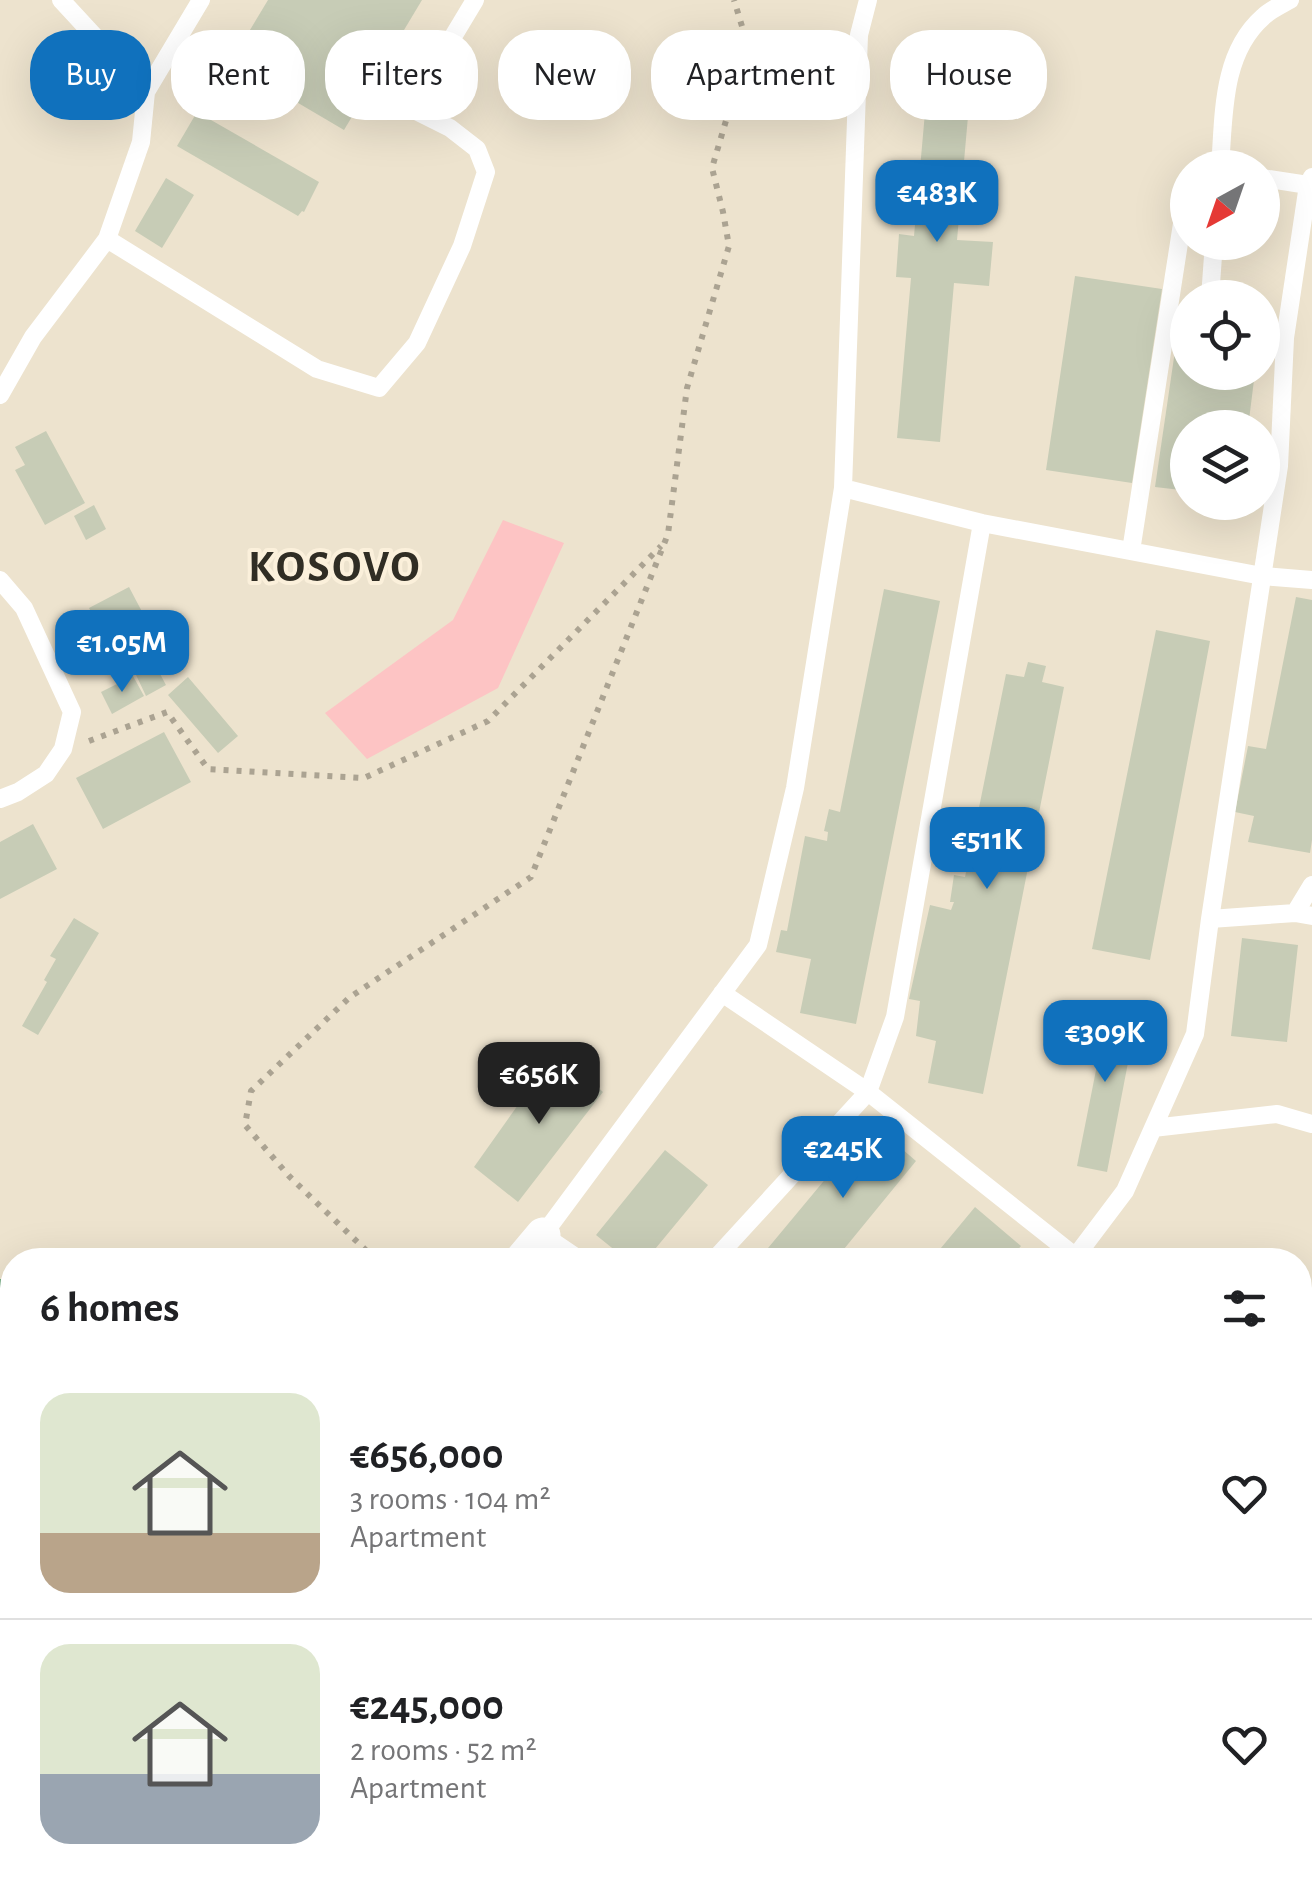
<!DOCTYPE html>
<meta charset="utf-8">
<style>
body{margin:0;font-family:"Alegreya Sans",sans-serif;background:#f2f2f2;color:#202124;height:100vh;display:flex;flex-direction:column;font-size:38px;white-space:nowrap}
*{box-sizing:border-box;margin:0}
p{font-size:32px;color:#757577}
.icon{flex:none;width:55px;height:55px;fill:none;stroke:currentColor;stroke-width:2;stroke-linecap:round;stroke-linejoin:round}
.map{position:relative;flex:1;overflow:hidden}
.panel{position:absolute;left:0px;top:1248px;width:1312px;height:642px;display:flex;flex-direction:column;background:#fff;border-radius:40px 40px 0 0;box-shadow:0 10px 40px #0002}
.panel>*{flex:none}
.top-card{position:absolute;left:30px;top:30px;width:1252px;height:90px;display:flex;gap:20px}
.needle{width:65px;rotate:220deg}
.controls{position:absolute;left:1170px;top:150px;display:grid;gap:20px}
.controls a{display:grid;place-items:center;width:110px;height:110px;border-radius:50%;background:#fff;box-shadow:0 10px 40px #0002;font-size:50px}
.price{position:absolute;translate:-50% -85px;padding:0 22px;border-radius:20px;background:#1071bd;color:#fff;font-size:32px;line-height:65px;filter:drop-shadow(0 2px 5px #0008)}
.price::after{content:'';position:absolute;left:50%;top:60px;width:30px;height:22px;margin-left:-15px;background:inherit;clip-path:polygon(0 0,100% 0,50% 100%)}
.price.current{background:#222;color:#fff}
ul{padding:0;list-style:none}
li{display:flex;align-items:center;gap:30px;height:250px;padding:0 40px}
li+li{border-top:2px solid #e0e0e0}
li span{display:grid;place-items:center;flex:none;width:280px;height:200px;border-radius:30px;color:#555}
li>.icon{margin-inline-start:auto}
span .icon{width:120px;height:120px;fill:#fffc;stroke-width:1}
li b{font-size:42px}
h2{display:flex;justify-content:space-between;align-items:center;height:120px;padding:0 40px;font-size:42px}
.tag{padding:0 35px;border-radius:40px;background:#fff;box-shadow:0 10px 40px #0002;font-size:35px;line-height:90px}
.tag.current{background:#1071bd;color:#fff}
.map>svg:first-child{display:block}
.green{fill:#fdc4c4}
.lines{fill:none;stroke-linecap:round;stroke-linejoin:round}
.stream{stroke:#63a072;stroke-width:10}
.building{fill:#c7ccb6}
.path{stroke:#aba392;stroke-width:6;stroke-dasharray:5 8;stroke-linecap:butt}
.service{stroke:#fff;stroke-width:18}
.minor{stroke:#fff;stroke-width:35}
.labels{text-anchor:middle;stroke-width:8;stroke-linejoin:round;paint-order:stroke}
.district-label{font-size:45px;font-weight:bold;letter-spacing:2.5px;fill:#302d24;stroke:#fbf0db}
</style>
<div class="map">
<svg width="1312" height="1889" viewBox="0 0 1312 1889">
<rect width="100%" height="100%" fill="#ede3ce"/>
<path class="green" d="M503,520L564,543L498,688L367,759L325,713L453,620Z
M1312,1805V1889H1251L1259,1878H1300V1822Z"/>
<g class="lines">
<path class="stream" d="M0,1284L12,1290
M704,1878L719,1889"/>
</g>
<path class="building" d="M268,0H422L344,130L230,63Z
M931,45L974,49L957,240L993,242L989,286L954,283L940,442L897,438L911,278L896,277L899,234L914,236Z
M197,112L319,182L304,212L302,211L298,216L177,146Z
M166,178L194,195L162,248L135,231Z
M1075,276L1162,289L1132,483L1046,470Z
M1182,303L1188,304V372H1255L1248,428H1188V496L1181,495V490L1155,487Z
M46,431L85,503L45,525L15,470L25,465L15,447Z
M94,505L106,529L86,540L74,516Z
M129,587L158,642L146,648L166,685L146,696L128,658L118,663L111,649L103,654L94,638L102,633L89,608Z
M884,589L940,601L856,1024L800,1013L811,959L776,952L781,930L787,931L805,836L827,841L828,832L824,831L829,809L840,812Z
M1296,597L1312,600V840L1310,853L1248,842L1254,816L1235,812L1248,746L1266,749Z
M1156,630L1210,641L1150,960L1092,949Z
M1028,662L1046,666L1042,682L1064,687L983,1094L928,1083L936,1041L916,1036L920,1001L909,999L930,905L951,910L954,902H950L954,875L965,877L1006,674L1024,677Z
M133,676L144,696L112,714L101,692Z
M188,677L238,736L218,753L168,695Z
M164,732L191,782L103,829L76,778Z
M33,824L57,869L0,899V842Z
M74,918L99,933L38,1035L22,1026L47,982L44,980L56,959L50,956Z
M1242,938L1298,945L1287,1042L1231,1036Z
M1088,1012L1136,1021L1107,1172L1077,1166L1099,1055L1080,1051Z
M557,1050L603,1092L518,1202L474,1167Z
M872,1123L916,1161L835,1260H758Z
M665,1150L708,1185L646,1260H627L596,1235Z
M975,1207L1021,1246L1009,1260H931Z"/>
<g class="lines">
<path class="path" d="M89,741L167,712L208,769L364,778L488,721L661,546
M376,1260L289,1176L245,1125L251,1091L350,997L531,877L668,534L687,388L729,246L723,212L712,168L748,46L734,0
M0,1697L12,1663"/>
<path class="service" d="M61,0L146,92
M1220,168C1224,116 1221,54 1263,17C1270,10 1281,5 1290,0
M1262,178L1308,185L1312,177
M107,239L141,142L146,92L201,0
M1210,298L1214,242
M0,395L33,337L107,239L317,369L379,388L417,343L462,246L486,172L477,149L450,128L410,108L475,0
M843,488L982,523L1262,576L1312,580
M1131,551L1184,211
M0,580L24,608L72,712L63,749L46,774L18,792L0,799
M1295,913L1312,885
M1210,919L1295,913L1312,916
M722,993L868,1092L1076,1257
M1153,1128L1277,1114L1312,1124
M580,1260L543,1235L758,945L795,788L843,488L859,35L868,0
M714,1260L868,1092L895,1017L982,523
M1073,1260L1125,1191L1195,1034L1210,919L1279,466L1285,338L1308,185L1312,187"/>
<path class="minor" d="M522,1260L543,1235
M0,1426L12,1435
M303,1878L311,1889"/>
</g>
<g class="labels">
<g class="district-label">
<text x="335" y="581">KOSOVO</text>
</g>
</g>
</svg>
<div class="controls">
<a><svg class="needle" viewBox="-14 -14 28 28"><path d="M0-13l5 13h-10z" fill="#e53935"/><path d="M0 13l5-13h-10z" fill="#757577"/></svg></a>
<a><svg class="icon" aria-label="locate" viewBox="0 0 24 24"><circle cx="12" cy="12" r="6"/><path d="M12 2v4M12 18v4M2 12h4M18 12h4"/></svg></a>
<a><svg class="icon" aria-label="layers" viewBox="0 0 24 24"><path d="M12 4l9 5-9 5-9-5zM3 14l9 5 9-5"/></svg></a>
</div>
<b class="price" style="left:937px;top:245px">€483K</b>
<b class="price" style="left:122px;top:695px">€1.05M</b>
<b class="price" style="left:987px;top:892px">€511K</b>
<b class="price" style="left:1105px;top:1085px">€309K</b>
<b class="price current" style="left:539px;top:1127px">€656K</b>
<b class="price" style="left:843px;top:1201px">€245K</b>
<div class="top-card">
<a class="tag current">Buy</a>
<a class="tag">Rent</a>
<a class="tag">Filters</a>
<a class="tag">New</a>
<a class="tag">Apartment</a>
<a class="tag">House</a>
</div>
<section class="panel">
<h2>6 homes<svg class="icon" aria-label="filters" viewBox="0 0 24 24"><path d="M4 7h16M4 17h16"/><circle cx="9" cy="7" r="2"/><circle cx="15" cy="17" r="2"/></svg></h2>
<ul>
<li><span style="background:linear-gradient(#dfe7d0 70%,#b9a48a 0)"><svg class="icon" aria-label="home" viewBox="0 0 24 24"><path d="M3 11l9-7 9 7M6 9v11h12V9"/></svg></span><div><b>€656,000</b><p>3 rooms · 104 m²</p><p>Apartment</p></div><svg class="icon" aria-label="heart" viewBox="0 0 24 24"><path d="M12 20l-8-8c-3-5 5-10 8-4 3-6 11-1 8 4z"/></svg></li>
<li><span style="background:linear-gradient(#dfe7d0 65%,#9aa5b1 0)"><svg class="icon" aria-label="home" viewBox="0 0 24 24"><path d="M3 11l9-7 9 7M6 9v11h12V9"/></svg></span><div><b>€245,000</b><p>2 rooms · 52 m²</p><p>Apartment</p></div><svg class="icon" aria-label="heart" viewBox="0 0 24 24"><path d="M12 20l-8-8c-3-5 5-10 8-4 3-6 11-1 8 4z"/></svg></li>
</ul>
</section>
</div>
